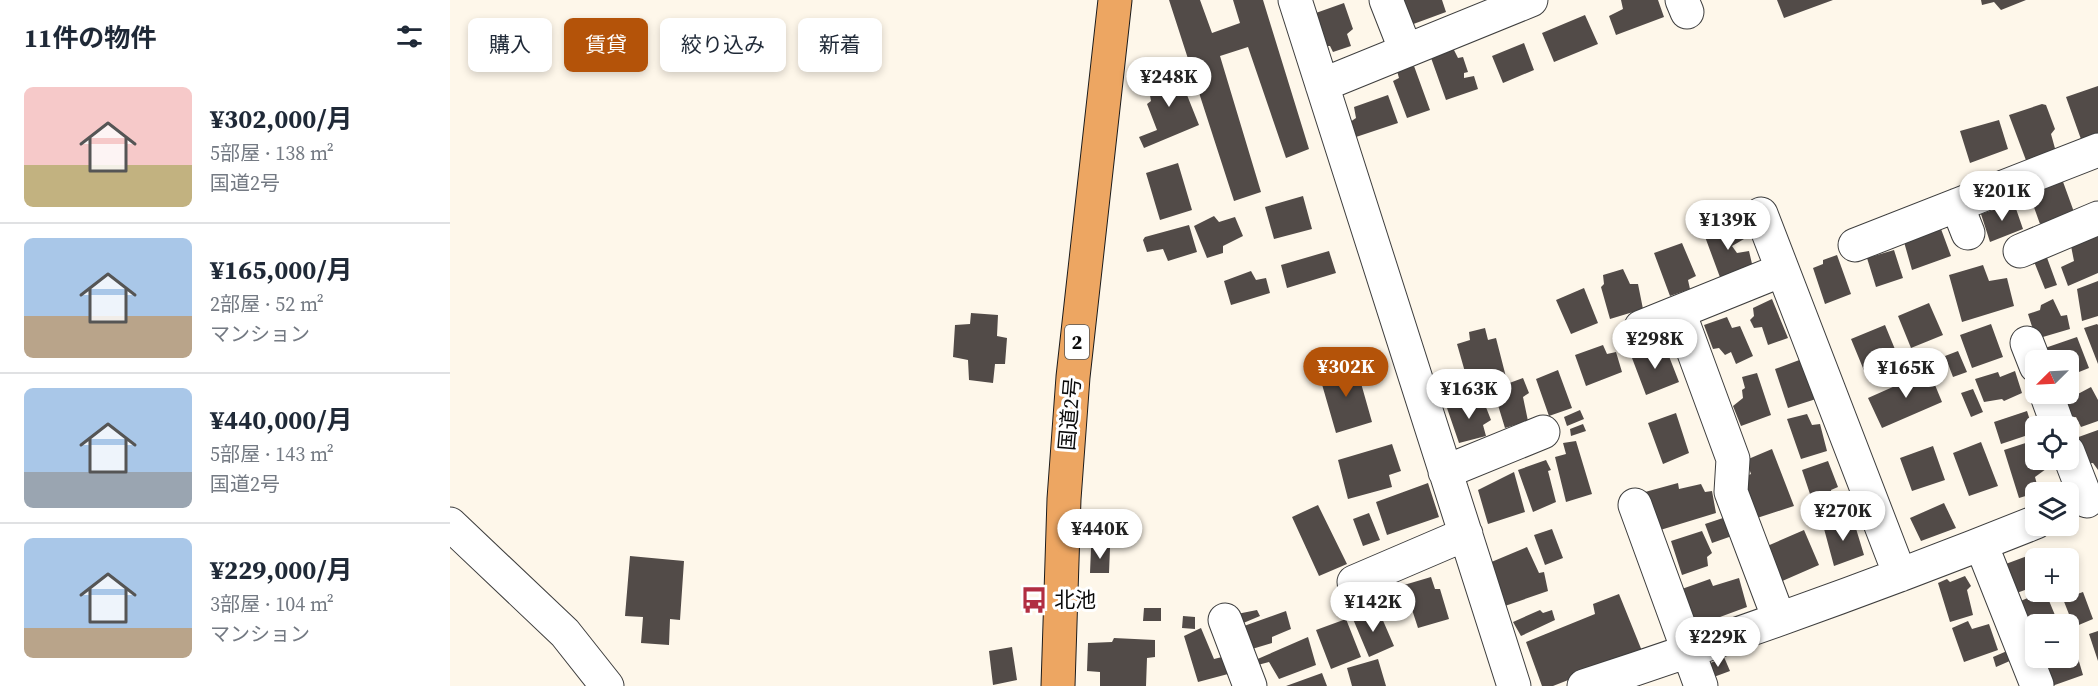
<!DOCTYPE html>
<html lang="ja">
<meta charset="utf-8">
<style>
body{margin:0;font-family:"Source Serif 4","Noto Sans JP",serif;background:#f6f6f7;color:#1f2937;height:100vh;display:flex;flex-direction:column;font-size:22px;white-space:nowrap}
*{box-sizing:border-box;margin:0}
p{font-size:20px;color:#747a83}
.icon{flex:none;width:33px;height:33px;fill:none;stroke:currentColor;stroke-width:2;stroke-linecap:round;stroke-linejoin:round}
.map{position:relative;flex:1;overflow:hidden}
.side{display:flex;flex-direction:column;background:#fff;width:450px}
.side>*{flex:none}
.banner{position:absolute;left:18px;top:18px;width:570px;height:54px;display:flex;gap:12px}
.needle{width:39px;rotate:246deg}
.fabs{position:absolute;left:1575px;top:350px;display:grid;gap:12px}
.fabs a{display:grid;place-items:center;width:54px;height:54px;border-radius:9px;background:#fff;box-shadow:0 3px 9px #0003;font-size:30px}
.price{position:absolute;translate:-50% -51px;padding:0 14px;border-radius:21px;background:#fff;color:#222;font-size:20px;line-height:39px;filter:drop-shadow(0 2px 3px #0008)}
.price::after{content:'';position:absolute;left:50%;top:36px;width:18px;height:14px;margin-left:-9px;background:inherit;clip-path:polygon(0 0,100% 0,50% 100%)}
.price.selected{background:#b45309;color:#fff}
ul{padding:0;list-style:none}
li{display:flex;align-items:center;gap:18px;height:150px;padding:0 24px}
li+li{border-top:2px solid #e0e1e3}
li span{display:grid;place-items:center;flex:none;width:168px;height:120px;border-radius:9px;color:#555}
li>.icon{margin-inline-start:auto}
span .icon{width:72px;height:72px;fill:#fffc;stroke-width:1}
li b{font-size:26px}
h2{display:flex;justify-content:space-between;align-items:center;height:72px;padding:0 24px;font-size:26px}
.chip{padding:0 21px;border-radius:9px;background:#fff;box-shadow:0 3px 9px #0003;font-size:21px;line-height:54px}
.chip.selected{background:#b45309;color:#fff}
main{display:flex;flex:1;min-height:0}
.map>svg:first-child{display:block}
.building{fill:#524b48}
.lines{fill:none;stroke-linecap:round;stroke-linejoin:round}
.minor-casing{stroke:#3e3e3e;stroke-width:35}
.trunk-casing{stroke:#1c1c1c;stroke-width:35}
.minor{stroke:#fff;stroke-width:33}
.trunk{stroke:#eda662;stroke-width:33}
.labels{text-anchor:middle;stroke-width:6;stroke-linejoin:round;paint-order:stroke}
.shield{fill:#fff;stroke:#545454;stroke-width:1.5}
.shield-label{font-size:20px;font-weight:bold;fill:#0b0b0b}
.street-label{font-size:21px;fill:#0b0b0b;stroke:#fff}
.poi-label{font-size:21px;fill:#0b0b0b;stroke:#fff;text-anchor:start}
</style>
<main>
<section class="side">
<h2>11件の物件<svg class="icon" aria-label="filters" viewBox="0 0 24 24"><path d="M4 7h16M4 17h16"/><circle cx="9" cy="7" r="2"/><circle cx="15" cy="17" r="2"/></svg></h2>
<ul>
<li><span style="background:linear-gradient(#f6c9c9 65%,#c2b280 0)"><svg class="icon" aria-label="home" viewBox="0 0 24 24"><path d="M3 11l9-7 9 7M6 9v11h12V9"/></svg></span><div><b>¥302,000/月</b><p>5部屋 · 138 m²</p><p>国道2号</p></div></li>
<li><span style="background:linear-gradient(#a9c7e8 65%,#b9a48a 0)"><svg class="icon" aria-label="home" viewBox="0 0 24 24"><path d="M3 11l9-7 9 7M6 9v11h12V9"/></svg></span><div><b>¥165,000/月</b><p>2部屋 · 52 m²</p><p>マンション</p></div></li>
<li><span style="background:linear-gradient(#a9c7e8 70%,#9aa5b1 0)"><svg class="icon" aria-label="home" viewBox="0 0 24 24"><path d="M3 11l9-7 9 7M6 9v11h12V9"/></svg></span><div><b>¥440,000/月</b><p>5部屋 · 143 m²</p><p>国道2号</p></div></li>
<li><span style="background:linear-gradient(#a9c7e8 75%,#b9a48a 0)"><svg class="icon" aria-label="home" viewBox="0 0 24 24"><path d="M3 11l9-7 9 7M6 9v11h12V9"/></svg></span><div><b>¥229,000/月</b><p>3部屋 · 104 m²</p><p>マンション</p></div></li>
</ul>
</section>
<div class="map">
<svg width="1648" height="686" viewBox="0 0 1648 686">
<rect width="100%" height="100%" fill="#fef7ea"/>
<path class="building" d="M719,0H750L762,33L790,23L783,0H813L859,149L836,158L798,47L770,56L811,192L784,201Z
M949,0H992L996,12L958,26Z
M1171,0H1208L1214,17L1166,35L1159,16L1173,9Z
M1327,0H1383L1334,18Z
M1531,0H1576L1551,10L1544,2L1532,5Z
M894,3L903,29L897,34L901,46L883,52L880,46H874L863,14Z
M1135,15L1148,44L1104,62L1092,33Z
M1074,43L1084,70L1053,83L1042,56Z
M1002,46L1008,58L1013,57L1018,72L1014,73V78L1024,76L1028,89L996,100L980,55Z
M725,65L749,125L694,148L689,137L707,130L697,104L701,101L699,90L705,87L702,74Z
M964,66L980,110L957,118L943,81L949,78L947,71Z
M1648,86V137L1632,142L1616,97Z
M938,95L948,123L906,137L900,122L906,118L904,107Z
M1592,104L1596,105L1605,129L1601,134L1606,152L1577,163L1559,115Z
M1549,120L1558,149L1520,163L1510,131Z
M728,163L742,210L710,220L696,173Z
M1612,179L1624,212L1590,224L1581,199L1593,194L1592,187Z
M853,196L862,229L824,239L815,207Z
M1564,203L1573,229L1540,242L1531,214Z
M764,216L769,222L785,217L793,236L773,246V253L757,258L744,226Z
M1286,223L1294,239L1282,246L1287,253L1299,251L1303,268L1271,280L1254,234Z
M739,225L747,252L718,261L713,249L697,252L693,240L695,237Z
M1491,229L1501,256L1462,270L1454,242Z
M1648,236V273L1618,286L1611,267L1624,261L1621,246Z
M1232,243L1246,276L1238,280L1240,289L1220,296L1204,253Z
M1444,250L1453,278L1426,287L1417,258Z
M879,251L886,273L837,288L831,265Z
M1387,255L1401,294L1375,304L1363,268L1373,264V260Z
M1596,255L1607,285L1595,289L1583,259Z
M1533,265L1539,281L1557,278L1564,306L1512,322L1499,275Z
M1173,269L1180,284H1188L1193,309L1160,319L1151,287L1154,284L1153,275Z
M801,271L806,280L816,278L820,293L781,305L774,281Z
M1648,281V316L1632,321L1627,289Z
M1134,288L1148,323L1121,334L1106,300Z
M1322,299L1338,338L1318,345L1312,327L1304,328L1300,320L1304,316L1303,308Z
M1603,299L1611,316L1617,315L1620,329L1586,339L1578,314L1590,310L1591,305Z
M1479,303L1493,335L1461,348L1448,316Z
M521,313L548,315L547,336L557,338L555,364H545L543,383L519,380L518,360L503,357L505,325L520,324Z
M1277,317L1282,328L1290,326L1303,356L1286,364L1281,352L1275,355L1269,348L1263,349L1254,325Z
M1541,324L1553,357L1522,368L1510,335Z
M1647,324L1648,325V364L1634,328Z
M1435,325L1449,359L1415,373L1401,339Z
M1035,328L1038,340L1046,338L1056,377L1015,389L1012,373L1015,372L1007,344L1020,340L1019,332Z
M1627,337L1639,368L1624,374L1622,370H1618V360H1599L1595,348Z
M1153,345L1157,354L1166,352L1172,372L1136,386L1125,355Z
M1215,346L1229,382L1196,395L1182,358Z
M1508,351L1517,372L1503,377L1495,356Z
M1352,359L1366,399L1338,408L1325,369Z
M905,362L922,422L886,433L869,374Z
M1478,368L1492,402L1432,428L1418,398L1463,378V373Z
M1108,370L1122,408L1099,416L1086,379Z
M1565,371L1572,393L1554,401L1552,399L1534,402L1525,379L1548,372L1550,377Z
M1307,373L1321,415L1291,426L1283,406L1293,398L1292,390L1295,388L1292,377Z
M1073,378L1079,393L1073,397L1078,421L1055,428L1043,389Z
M1641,387L1648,400V421L1631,427L1626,417L1617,418L1611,403Z
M1523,389L1533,412L1521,417L1511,393Z
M1032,397L1041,420L1033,425L1036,436L1009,443L997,408Z
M1130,410L1134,419L1117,426L1114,417Z
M1577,411L1584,433L1551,444L1544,422Z
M1226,413L1239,453L1213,464L1198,423Z
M1357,414L1362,425L1370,424L1377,451L1351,459L1337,419Z
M1133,424L1136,431L1121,436L1120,429Z
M1648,430V470L1643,463L1632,464L1623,439Z
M1585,440L1586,459H1593L1596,469L1585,477L1589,492L1569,498L1554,450Z
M1126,441L1142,494L1116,502L1105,457L1116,454L1113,443Z
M1531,442L1548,486L1519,496L1503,453Z
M942,444L951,471L939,475L942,487L898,499L888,460Z
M1483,446L1495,480L1462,491L1450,458Z
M1322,449L1344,506L1307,518L1292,478L1301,474L1296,460Z
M1096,460L1101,470L1098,471L1106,502L1083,512L1068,470Z
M1378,461L1388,487L1381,490L1385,510L1367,515L1352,470Z
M1064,472L1075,512L1038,524L1028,490Z
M978,483L989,517L937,535L926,502Z
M1228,483L1229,489L1251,484L1255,492L1262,491L1266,513L1207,531L1195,492Z
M1494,503L1506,528L1471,541L1460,518Z
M868,505L897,564L869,576L842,517Z
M919,513L930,540L913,546L903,519Z
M1276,517L1282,536L1262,543L1255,524Z
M1390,521L1392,525L1404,522L1414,555L1384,566L1373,525Z
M1102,529L1113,558L1095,565L1084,535Z
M1354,530L1369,565L1330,582L1315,547Z
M1252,531L1262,553L1257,557L1258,566L1232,575L1221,541Z
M1077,547L1089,573L1094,572L1098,591L1052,607L1039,563Z
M641,548H660L659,573H640Z
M1580,555L1586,571V586L1561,595L1553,565Z
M180,556L234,561L230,620L220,619L219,645L191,643L193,617L175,616Z
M1515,576L1521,586L1517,590L1523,615L1500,622L1488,583L1497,579L1500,582Z
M981,577L985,589H990L999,619L968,628L954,585Z
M1289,578L1297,607L1243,627L1229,590L1260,579L1263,586Z
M1595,591L1607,620L1598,624H1590L1589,621L1575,623L1568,602Z
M1633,592L1643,619L1624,627L1613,599Z
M1169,594L1192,651L1103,686H1092L1076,642L1145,614L1143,604Z
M694,608H711V621H693Z
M928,609L944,646L919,657L903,619Z
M807,610L810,616L791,624L787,614Z
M1090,610L1093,613L1102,610L1105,620L1071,636L1063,622Z
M836,611L841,629L822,637V643L802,649L794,626Z
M733,616L745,617V629L732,628Z
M896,619L911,657L881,669L866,630Z
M1518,621L1522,629L1539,624L1548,650L1514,662L1502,628Z
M751,628L764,659L772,657L778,674L748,682L734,636Z
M1648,631V661L1639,634Z
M858,637L866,665L829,679L819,662L804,666L803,661Z
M664,638L705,640V657L697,658L696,686H650V672L637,671L638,643L662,642Z
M562,647L567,680L543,685L539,651Z
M1625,648L1633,675L1602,686L1592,658L1618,657V650Z
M1557,651L1562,660L1546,667L1543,657Z
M1274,657L1280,671L1261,678L1256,665Z
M928,659L936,686H902L897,668Z
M872,673L877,686H836Z"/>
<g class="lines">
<defs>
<path id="minor" d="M845,0L1064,686
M936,0L956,51
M1232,0L1237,12
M872,85L1081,0
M1507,205L1518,233
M1311,214L1450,575
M1405,245L1648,150
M1570,251L1648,218
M1229,312L1283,459L1281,492L1329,619
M1191,327L1332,270
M1577,343L1586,366
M1596,393L1608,426
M1618,452L1637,501
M995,472L1093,432
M1185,505L1251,686
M0,524L115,633L157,686
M1531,544L1587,685
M904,582L1016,534
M775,620L800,686
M1134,686C1286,636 1437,582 1586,522"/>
<path id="trunk" d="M608,686L614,499L623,377L665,0"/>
</defs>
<use href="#minor" class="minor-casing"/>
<use href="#trunk" class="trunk-casing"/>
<use href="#minor" class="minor"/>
<use href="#trunk" class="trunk"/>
</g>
<defs>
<symbol id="bus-bare" viewBox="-9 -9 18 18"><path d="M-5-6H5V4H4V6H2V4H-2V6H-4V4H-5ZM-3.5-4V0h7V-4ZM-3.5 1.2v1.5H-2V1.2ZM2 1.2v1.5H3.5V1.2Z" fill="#b12d42" stroke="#fff" stroke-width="2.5" paint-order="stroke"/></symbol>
</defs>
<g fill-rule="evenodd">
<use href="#bus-bare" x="565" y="581" width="38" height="38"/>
</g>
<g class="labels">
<rect class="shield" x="615" y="325" width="24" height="34" rx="4.5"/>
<g class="shield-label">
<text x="627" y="349">2</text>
</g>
<g class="street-label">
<text transform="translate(620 414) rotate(-85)" y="7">国道2号</text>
</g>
<g class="poi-label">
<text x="604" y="607">北池</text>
</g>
</g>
</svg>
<div class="fabs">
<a><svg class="needle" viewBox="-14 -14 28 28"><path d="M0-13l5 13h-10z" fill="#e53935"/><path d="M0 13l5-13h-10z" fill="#747a83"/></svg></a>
<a><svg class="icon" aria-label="locate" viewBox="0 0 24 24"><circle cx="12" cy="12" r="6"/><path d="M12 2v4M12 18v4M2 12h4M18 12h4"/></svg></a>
<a><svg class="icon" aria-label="layers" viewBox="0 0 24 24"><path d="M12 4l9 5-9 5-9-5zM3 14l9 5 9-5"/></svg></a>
<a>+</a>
<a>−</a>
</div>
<b class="price" style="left:719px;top:108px">¥248K</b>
<b class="price" style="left:1552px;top:222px">¥201K</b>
<b class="price" style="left:1278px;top:251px">¥139K</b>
<b class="price" style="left:1205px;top:370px">¥298K</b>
<b class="price selected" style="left:896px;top:398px">¥302K</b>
<b class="price" style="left:1456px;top:399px">¥165K</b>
<b class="price" style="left:1019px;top:420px">¥163K</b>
<b class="price" style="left:1393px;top:542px">¥270K</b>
<b class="price" style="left:650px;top:560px">¥440K</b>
<b class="price" style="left:923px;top:633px">¥142K</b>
<b class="price" style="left:1268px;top:668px">¥229K</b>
<div class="banner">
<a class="chip">購入</a>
<a class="chip selected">賃貸</a>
<a class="chip">絞り込み</a>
<a class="chip">新着</a>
</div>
</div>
</main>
